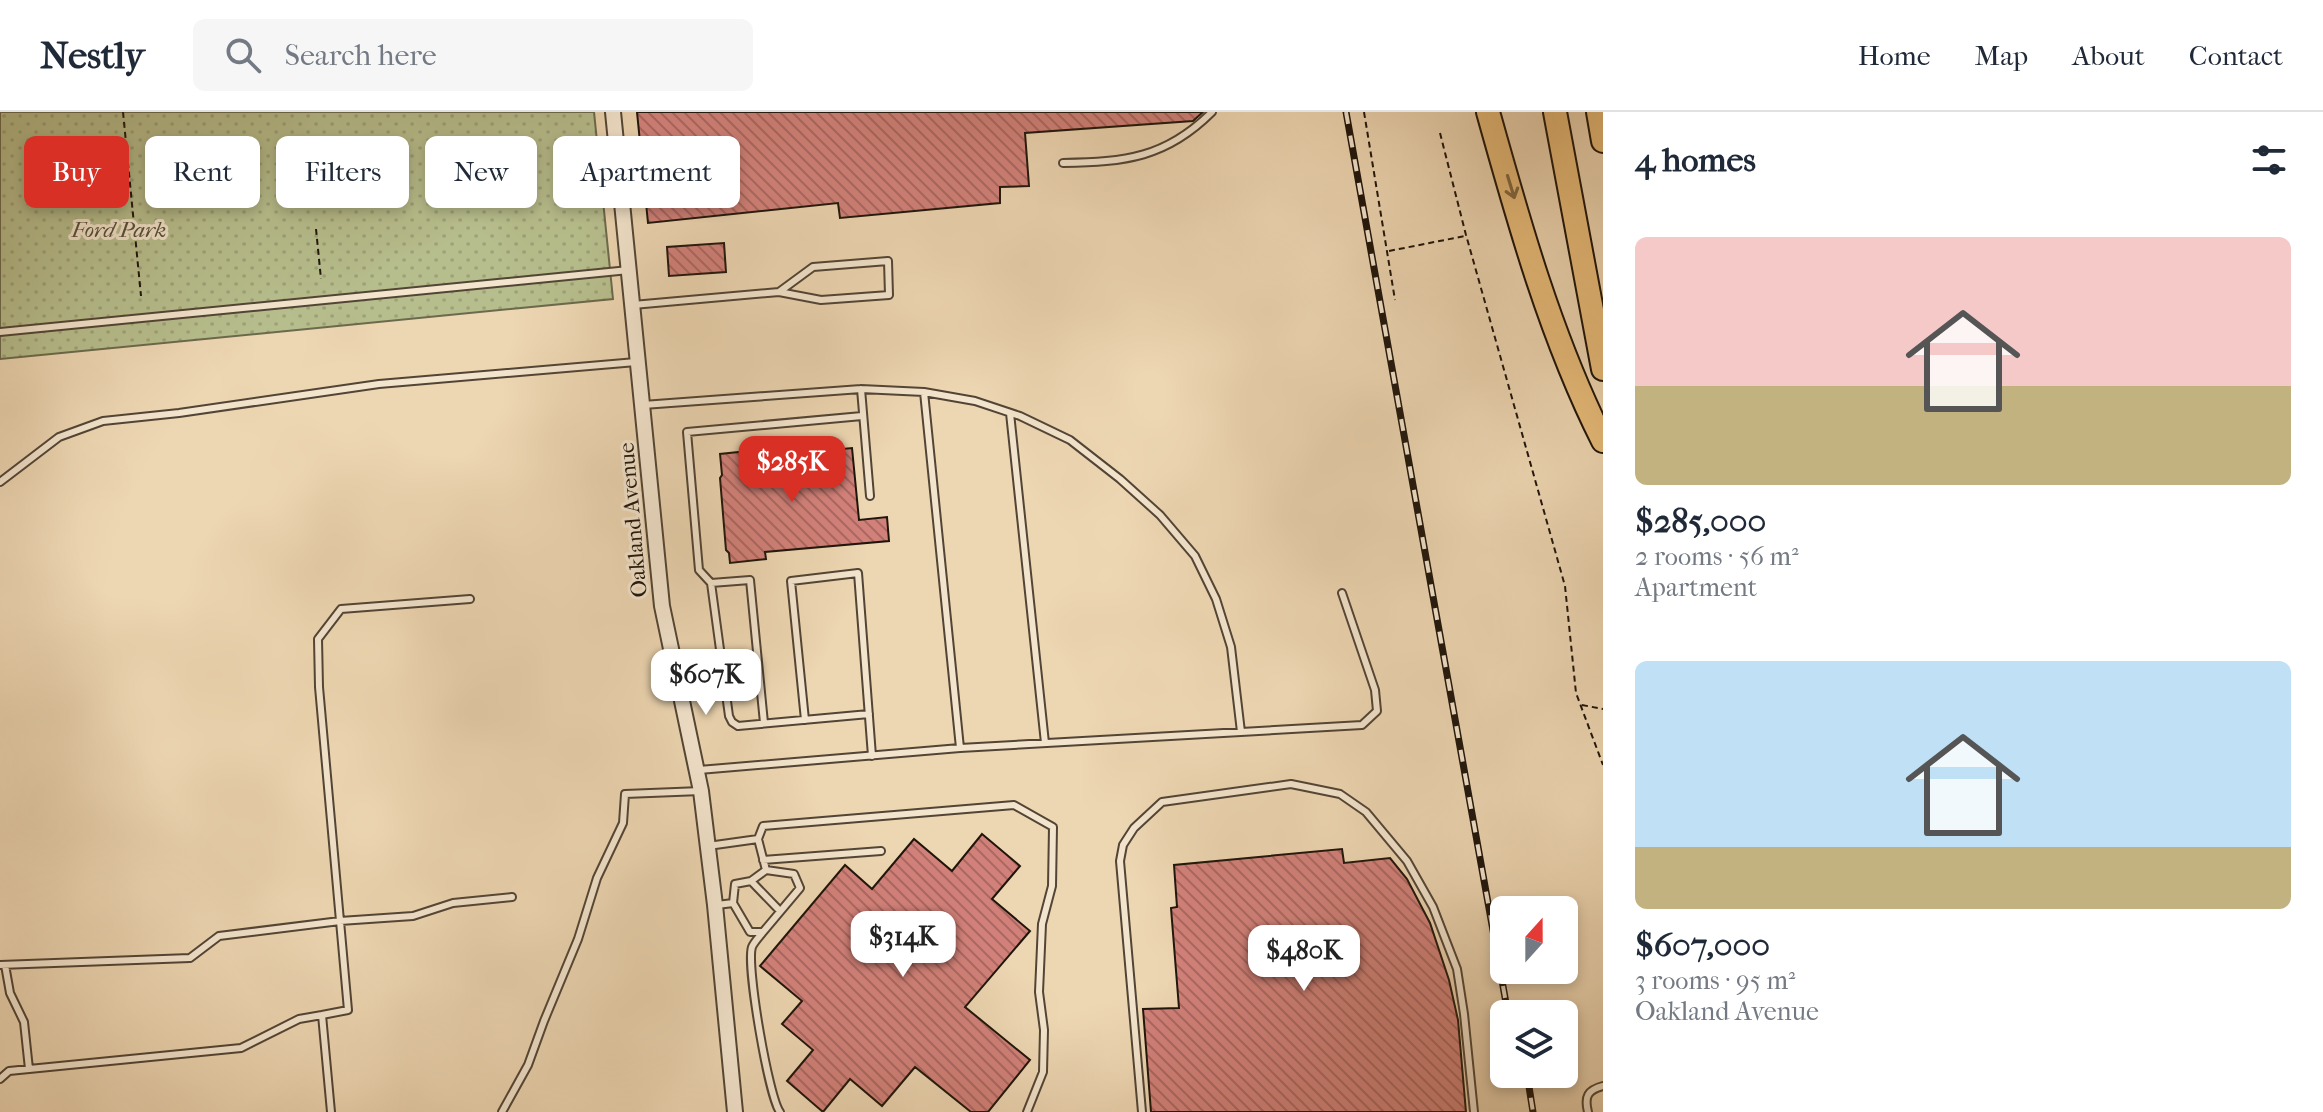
<!DOCTYPE html>
<meta charset="utf-8">
<style>
body{margin:0;font-family:"IM FELL French Canon",serif;background:#f6f6f7;color:#1f2937;height:100vh;display:flex;flex-direction:column;font-size:30px;white-space:nowrap}
*{box-sizing:border-box;margin:0}
p{font-size:26px;color:#747a83}
.icon{flex:none;width:44px;height:44px;fill:none;stroke:currentColor;stroke-width:2;stroke-linecap:round;stroke-linejoin:round}
.map{position:relative;flex:1;overflow:hidden}
.sheet{display:flex;flex-direction:column;background:#fff;width:720px}
.sheet>*{flex:none}
.banner{position:absolute;left:24px;top:24px;width:760px;height:72px;display:flex;gap:16px}
.needle{width:52px;rotate:21deg}
.controls{position:absolute;left:1490px;top:784px;display:grid;gap:16px}
.controls a{display:grid;place-items:center;width:88px;height:88px;border-radius:12px;background:#fff;box-shadow:0 4px 12px #0003;font-size:40px}
.price{position:absolute;translate:-50% -68px;padding:0 18px;border-radius:16px;background:#fff;color:#222;font-size:26px;line-height:52px;filter:drop-shadow(0 2px 4px #0008)}
.price::after{content:'';position:absolute;left:50%;top:48px;width:24px;height:18px;margin-left:-12px;background:inherit;clip-path:polygon(0 0,100% 0,50% 100%)}
.price.on{background:#d93025;color:#fff}
ul{padding:0;list-style:none}
li{display:grid;align-content:center;gap:16px;height:424px;padding:0 32px}
li span{display:grid;place-items:center;height:248px;border-radius:12px;color:#555}
li>.icon{margin-inline-start:auto}
span .icon{width:144px;height:144px;fill:#fffc;stroke-width:1}
li b{font-size:34px}
h2{display:flex;justify-content:space-between;align-items:center;height:96px;padding:0 32px;font-size:34px}
.pill{padding:0 28px;border-radius:12px;background:#fff;box-shadow:0 4px 12px #0003;font-size:28px;line-height:72px}
.pill.on{background:#d93025;color:#fff}
header{display:flex;align-items:center;gap:48px;box-sizing:border-box;height:112px;padding:0 40px;background:#fff;border-bottom:2px solid #e0e1e3}
header strong{font-size:38px}
nav{display:flex;gap:44px;margin-inline-start:auto;font-size:28px}
.search{width:560px;height:72px;background:#f6f6f7;display:flex;align-items:center;gap:20px;box-sizing:border-box;padding:0 28px;border-radius:12px;color:#747a83;font-size:30px}
main{display:flex;flex:1;min-height:0}
.map>svg:first-child{display:block}
.park{fill:url(#park-dots);stroke:#6b6a4c;stroke-width:2}
.building{fill:url(#building-back-hatch);stroke:#1f150b;stroke-width:2}
.lines{fill:none;stroke-linecap:round;stroke-linejoin:round}
.service-casing{stroke:#524535;stroke-width:10}
.tertiary-casing{stroke:#524535;stroke-width:18}
.motorway-casing{stroke:#1f150b;stroke-width:26}
.path{stroke:#1f150b;stroke-width:2;stroke-dasharray:6 4;stroke-linecap:butt}
.service{stroke:#f3e4cd;stroke-width:6}
.tertiary{stroke:#f3e4cd;stroke-width:14}
.motorway{stroke:#e6bb79;stroke-width:22}
.rail-casing{stroke:#1f150b;stroke-width:7}
.rail{stroke:#f3e4cd;stroke-width:4;stroke-dasharray:12;stroke-linecap:butt}
.oneway{stroke:#826842}
.labels{text-anchor:middle;stroke-width:6;stroke-linejoin:round;paint-order:stroke}
.park-label{font-size:22px;font-style:italic;fill:#545038;stroke:#f3e4cd}
.street-label{font-size:22px;fill:#1f150b;stroke:#f3e4cd}
</style>
<header>
<strong>Nestly</strong>
<div class="search"><svg class="icon" aria-label="search" viewBox="0 0 24 24"><circle cx="10" cy="10" r="6"/><path d="M15 15l6 6"/></svg>Search here</div>
<nav><a>Home</a><a>Map</a><a>About</a><a>Contact</a></nav>
</header>
<main>
<div class="map">
<svg width="1603" height="1000" viewBox="0 0 1603 1000">
<defs>
<pattern id="park-dots" width="8" height="8" patternUnits="userSpaceOnUse" patternTransform="scale(2)"><rect width="8" height="8" fill="#b7be8d"/><path d="M2 2h.1M6 6h.1" fill="none" stroke="#9da278" stroke-width="1.8" stroke-linecap="round"/></pattern>
<pattern id="building-back-hatch" width="6" height="6" patternUnits="userSpaceOnUse" patternTransform="scale(2)"><rect width="6" height="6" fill="#d2817a"/><path d="M-1 5l2 2M0 0l6 6M5-1l2 2" fill="none" stroke="#aa6862"/></pattern>
</defs>
<rect width="100%" height="100%" fill="#edd6b2"/>
<filter id="stains"><feTurbulence type="fractalNoise" baseFrequency=".0025" numOctaves="4"/><feColorMatrix values="0 0 0 0 .2 0 0 0 0 .09 0 0 0 0 .02 0 0 0 .5 -.17"/></filter>
<radialGradient id="worn" r=".72"><stop offset=".6" stop-color="#630" stop-opacity="0"/><stop offset="1" stop-color="#630" stop-opacity=".3"/></radialGradient>
<path class="park" d="M0,0H594L613,187L0,247Z"/>
<path class="building" d="M637,0H1203L1193,9L1025,21L1029,74L1000,75V91L840,106L838,91L648,111Z
M724,131L726,160L669,164L667,135Z
M852,336L859,408L887,405L889,429L765,440L766,447L730,451L729,441L726,438L720,366L722,363L720,342L757,338V345Z
M982,722L1020,754L992,787L1030,819L965,895L1030,948L988,1000H971L915,955L882,994L850,967L823,1000L787,969L813,938L782,912L802,889L760,854L845,753L872,777L914,727L952,759Z
M1342,737L1344,751L1390,746L1407,767L1430,811L1449,868L1458,908L1466,1000H1151L1143,897L1179,896L1171,796L1177,795L1174,753Z"/>
<g class="lines">
<defs>
<path id="service" d="M1063,51C1125,50 1166,46 1212,0
M633,193L779,180L813,155L888,149L889,183L821,188L779,180
M0,220L629,158
M861,277L870,384
M924,280L975,289L1020,304L1070,328L1120,367L1160,403L1195,444L1216,487L1231,535L1241,620
M643,293L861,277L924,280L960,636L699,658
M1010,301L1045,631
M862,304L687,320L699,458L711,471L729,604L732,610L738,614L869,602
M0,370L59,325L103,309L179,301L379,272L636,250
M711,471L750,468L764,611
M805,608L791,469L858,461L872,644
M960,636L1362,613L1377,599L1375,578L1342,481
M708,734L758,727L763,714L1014,693L1053,715L1052,774L1042,812L1039,880L1044,918L1043,960L1027,1000
M763,748L881,739
M751,769L780,799
M733,791L735,772L751,769L766,758
M717,793L733,791L750,820H763L800,776L794,762L766,758L758,727
M763,820C760,824 754,830 752,835C746,854 769,986 780,1000
M0,853L190,846L219,824L340,809L413,804L453,791L512,785
M5,853L10,881L24,910L29,957
M0,967L9,959L241,936L299,907L322,903
M331,1000L322,903L348,898L319,575L318,527L341,497L470,487
M502,1000L528,953L544,909L578,827L597,766L623,711L625,682L701,679
M1142,1000L1120,749L1123,733L1134,716L1162,690L1291,672L1340,682L1366,700L1407,749L1433,795L1457,857L1464,902L1474,1000
M1588,1000C1584,984 1588,978 1603,974"/>
<path id="tertiary" d="M613,0L662,494L701,679L715,793L735,1000"/>
<path id="motorway" d="M1488,0C1519,111 1551,226 1603,329
M1555,0L1603,257
M1598,0L1603,29"/>
</defs>
<use href="#service" class="service-casing"/>
<use href="#tertiary" class="tertiary-casing"/>
<use href="#motorway" class="motorway-casing"/>
<path class="path" d="M123,0L141,184
M1364,0L1395,188
M1440,21L1466,123L1565,474L1576,581L1603,653
M316,117L321,167
M1389,139L1465,124
M1582,593L1603,597"/>
<use href="#service" class="service"/>
<use href="#tertiary" class="tertiary"/>
<use href="#motorway" class="motorway"/>
<defs>
<path id="rail" d="M1346,0L1508,902
M1527,962L1533,1000"/>
</defs>
<use href="#rail" class="rail-casing"/>
<use href="#rail" class="rail"/>
</g>
<defs><path id="oneway-shaft" d="M-6 0H5M1.5-3L5.5 0L1.5 3" fill="none" stroke-width="1.6" stroke-linecap="round" stroke-linejoin="round" transform="scale(2)"/></defs>
<use class="oneway" href="#oneway-shaft" transform="translate(1511 75) rotate(73)"/>
<g class="labels">
<g class="park-label">
<text x="119" y="125">Ford Park</text>
</g>
<g class="street-label">
<text transform="translate(632 408) rotate(-95)" y="8">Oakland Avenue</text>
</g>
</g>
<rect width="100%" height="100%" filter="url(#stains)"/>
<rect width="100%" height="100%" fill="url(#worn)"/>
</svg>
<div class="controls">
<a><svg class="needle" viewBox="-14 -14 28 28"><path d="M0-13l5 13h-10z" fill="#e53935"/><path d="M0 13l5-13h-10z" fill="#747a83"/></svg></a>
<a><svg class="icon" aria-label="layers" viewBox="0 0 24 24"><path d="M12 4l9 5-9 5-9-5zM3 14l9 5 9-5"/></svg></a>
</div>
<b class="price on" style="left:792px;top:392px">$285K</b>
<b class="price" style="left:706px;top:605px">$607K</b>
<b class="price" style="left:903px;top:867px">$314K</b>
<b class="price" style="left:1304px;top:881px">$480K</b>
<div class="banner">
<a class="pill on">Buy</a>
<a class="pill">Rent</a>
<a class="pill">Filters</a>
<a class="pill">New</a>
<a class="pill">Apartment</a>
</div>
</div>
<section class="sheet">
<h2>4 homes<svg class="icon" aria-label="filters" viewBox="0 0 24 24"><path d="M4 7h16M4 17h16"/><circle cx="9" cy="7" r="2"/><circle cx="15" cy="17" r="2"/></svg></h2>
<ul>
<li><span style="background:linear-gradient(#f6c9c9 60%,#c2b280 0)"><svg class="icon" aria-label="home" viewBox="0 0 24 24"><path d="M3 11l9-7 9 7M6 9v11h12V9"/></svg></span><div><b>$285,000</b><p>2 rooms · 56 m²</p><p>Apartment</p></div></li>
<li><span style="background:linear-gradient(#bfe0f5 75%,#c2b280 0)"><svg class="icon" aria-label="home" viewBox="0 0 24 24"><path d="M3 11l9-7 9 7M6 9v11h12V9"/></svg></span><div><b>$607,000</b><p>3 rooms · 95 m²</p><p>Oakland Avenue</p></div></li>
</ul>
</section>
</main>
